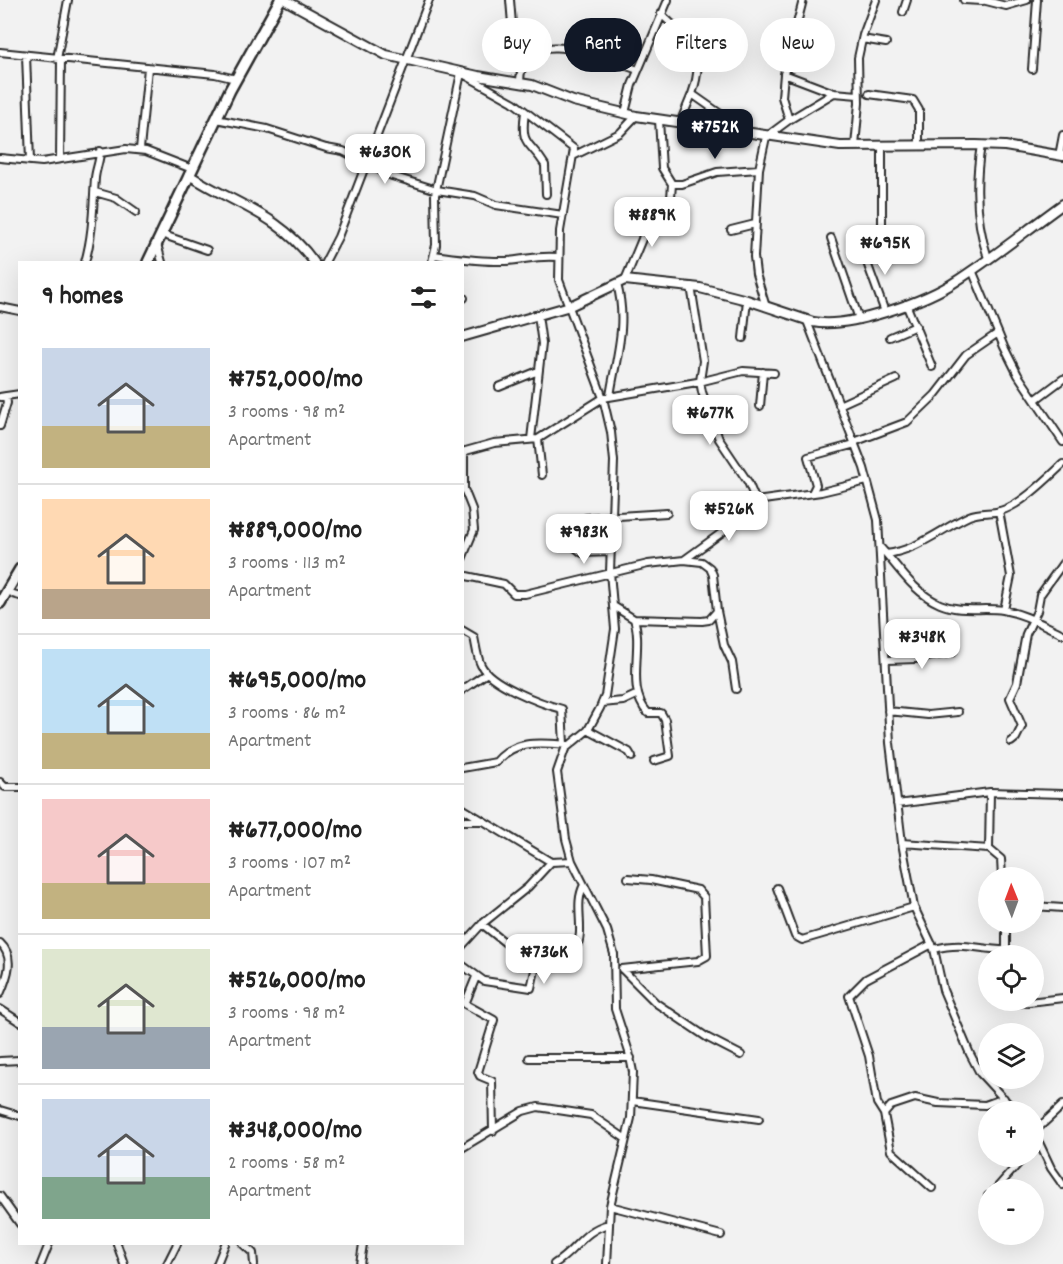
<!DOCTYPE html>
<meta charset="utf-8">
<style>
body{margin:0;font-family:Dekko,sans-serif;background:#f6f6f6;color:#222;height:100vh;display:flex;flex-direction:column;font-size:22px;white-space:nowrap}
*{box-sizing:border-box;margin:0}
p{font-size:20px;color:#767676}
.icon{flex:none;width:33px;height:33px;fill:none;stroke:currentColor;stroke-width:2;stroke-linecap:round;stroke-linejoin:round}
.map{position:relative;flex:1;overflow:hidden}
.sheet{position:absolute;left:18px;top:261px;width:446px;height:984px;display:flex;flex-direction:column;background:#fff;border-radius:0px;box-shadow:0 6px 24px #0002}
.sheet>*{flex:none}
.hud{position:absolute;left:482px;top:18px;width:490px;height:54px;display:flex;gap:12px}
.needle{width:39px;rotate:359deg}
.controls{position:absolute;left:978px;top:867px;display:grid;gap:12px}
.controls a{display:grid;place-items:center;width:66px;height:66px;border-radius:50%;background:#fff;box-shadow:0 6px 24px #0002;font-size:30px}
.price{position:absolute;translate:-50% -51px;padding:0 14px;border-radius:12px;background:#fff;color:#222;font-size:20px;line-height:39px;filter:drop-shadow(0 2px 3px #0008)}
.price::after{content:'';position:absolute;left:50%;top:36px;width:18px;height:14px;margin-left:-9px;background:inherit;clip-path:polygon(0 0,100% 0,50% 100%)}
.price.on{background:#111827;color:#fff}
ul{padding:0;list-style:none}
li{display:flex;align-items:center;gap:18px;height:150px;padding:0 24px}
li+li{border-top:2px solid #e0e0e0}
li span{display:grid;place-items:center;flex:none;width:168px;height:120px;border-radius:0px;color:#555}
li>.icon{margin-inline-start:auto}
span .icon{width:72px;height:72px;fill:#fffc;stroke-width:1}
li b{font-size:26px}
h2{display:flex;justify-content:space-between;align-items:center;height:72px;padding:0 24px;font-size:26px}
.chip{padding:0 21px;border-radius:27px;background:#fff;box-shadow:0 6px 24px #0002;font-size:21px;line-height:54px}
.chip.on{background:#111827;color:#fff}
.map>svg:first-child{display:block}
.lines{fill:none;stroke-linecap:round;stroke-linejoin:round}
.minor-casing{stroke:#2b2b2b;stroke-width:10}
.tertiary-casing{stroke:#2b2b2b;stroke-width:12}
.primary-casing{stroke:#2b2b2b;stroke-width:14}
.minor{stroke:#fff;stroke-width:6}
.tertiary{stroke:#fff;stroke-width:8}
.primary{stroke:#fff;stroke-width:9}
</style>
<div class="map">
<svg width="1063" height="1264" viewBox="0 0 1063 1264">
<rect width="100%" height="100%" fill="#f2f2f2"/>
<filter id="ink" filterUnits="userSpaceOnUse"><feTurbulence type="fractalNoise" baseFrequency=".0167" numOctaves="2"/><feDisplacementMap in="SourceGraphic" scale="12" xChannelSelector="R" yChannelSelector="G"/><feConvolveMatrix kernelMatrix="1 2 1 2 8 2 1 2 1" color-interpolation-filters="sRGB"/></filter>
<g filter="url(#ink)">
<g class="lines">
<defs>
<path id="minor" d="M510,0L515,60L520,67
M964,0L982,1
M982,0L1006,6L1027,0
M903,12L907,0
M661,14C691,42 707,51 692,94
M862,39L886,43
M0,52L215,74L236,79
M26,55L30,161
M57,59L68,0
M1032,69L1037,0
M784,74L834,93L858,95
M520,83C520,19 604,59 638,70
M869,94L913,100L919,110V145
M525,112C520,148 530,140 545,165L546,194
M625,113L632,85L668,0
M216,119L267,129L326,148L343,151L392,176L437,190L475,196L496,205L563,215
M789,120L834,93
M680,123L692,94L722,115
M981,145C975,182 976,223 988,258
M855,146L859,103L858,58L863,35L876,0
M882,147V224
M140,149L148,68
M575,155L620,133L636,116
M1059,156L1063,135
M0,158L42,162L126,149L146,151L187,167
M60,158L61,59
M672,184H682L717,172L759,169
M95,192L116,198L136,212
M731,230L755,224
M161,234L207,250
M831,238L859,319
M157,244L162,262
M862,249L885,312
M434,255C457,258 482,262 506,261C526,260 535,255 558,257
M85,262C93,234 93,207 95,178C96,168 100,161 100,151
M325,262L338,237L429,0
M432,262L436,245L435,195L461,73L513,102L574,149L560,231L559,280L603,398L611,432L614,461L610,572L615,629L605,696L600,708L588,730L565,749L557,772L566,839L572,861L607,930L614,954L615,1009L629,1052L633,1072L631,1118L610,1206L607,1264
M972,270L1004,347L1018,375L1063,442
M625,280L642,239L645,225L670,211L672,184L662,168L659,120
M691,286L703,361L700,381L702,392L719,439L748,482L756,501
M462,297L464,298
M906,304L932,367
M0,307L20,311
M766,307L756,274L754,257L759,169L766,137L789,120L782,97L784,74L803,0
M807,321L864,468L878,520L890,743L902,843L914,907L934,949L943,990L970,1054L980,1073L1016,1112
M890,337L916,326
M743,338L747,300
M499,387L538,371
M6,396L20,394
M610,396C616,357 628,324 617,284
M0,397L6,396L7,403L0,426
M1035,400L1063,379
M839,405L896,379
M760,406L763,372
M531,439L542,344L538,315
M538,439L542,475
M854,442L907,422L935,395L966,355L998,333
M462,452L494,443L538,439L603,398L703,381L743,371L774,373
M812,493L816,485L808,457L855,444
M999,511L1011,576L1004,610
M586,518L667,513
M571,544L582,553L610,552
M881,548C899,568 914,593 940,604C961,613 982,607 1003,610C1025,614 1043,625 1063,634
M886,554C918,550 941,529 969,516C980,511 990,514 1000,511C1020,506 1048,478 1063,464
M462,559L474,530L472,509L464,489V452
M684,560L731,526L756,501L821,492L867,481
M462,575L504,584L514,594H525L648,564L684,560L702,562L710,568L713,575L717,611L724,645L732,662L736,689
M13,594L20,596
M615,607L634,619C644,648 625,689 648,713H661L665,720L670,756L654,761
M634,619L702,621L709,620L717,611
M462,630L474,637C476,646 477,657 481,665C490,684 542,704 562,709L564,744
M887,660L915,659L953,652
M462,690L487,673
M602,703L623,701L638,694
M888,711L928,715L958,712
M588,730L629,752L632,757
M1011,742L1016,738L1022,726L1010,698L1017,683L1026,634L1037,611L1040,595L1063,563
M462,768L496,762C515,739 541,743 568,745
M0,782L5,787H20
M897,804L990,792L1063,794
M462,808L551,862L572,861
M462,821H482
M902,843L989,849L1001,859L1002,878
M989,849L990,792
M777,888L795,936L802,940L914,907
M1034,906L1063,908
M1006,922V956
M0,943C15,957 8,976 0,994
M932,944L866,979L849,996L869,1056L877,1103L884,1114L891,1151L932,1188
M462,946L482,924L528,887L551,862
M934,949C965,941 977,950 1006,950
M538,957L567,955L576,949C586,929 573,905 584,885
M462,965L484,981L531,988L538,957L513,949L482,924
M622,969L698,961L707,956L704,897L698,890L651,880L628,878
M622,969L656,1003L708,1038L741,1055
M476,977L465,1004L494,1020L478,1072L480,1076L492,1081L493,1131
M1017,1000L1020,1003L1063,998
M0,1009L20,1022
M529,1058H631
M0,1061L20,1060
M632,1101L759,1119
M0,1110L20,1116
M884,1114L891,1106L915,1098L938,1103L985,1105L1004,1098
M1034,1132L1051,1168L1063,1185
M1034,1132L1063,1105
M462,1148L523,1111L538,1107L591,1115L626,1139
M995,1190L1025,1156
M0,1196L20,1224
M988,1197V1196
M610,1206L721,1235
M117,1244L124,1264
M243,1244L253,1253L254,1264
M41,1264L49,1244
M167,1264L177,1244
M217,1264L225,1244
M360,1264L363,1244
M554,1264C576,1251 583,1230 609,1224"/>
<path id="tertiary" d="M285,0L386,55L478,76L532,85L573,101L636,116L840,146L976,145L1005,146L1063,156
M189,175C237,206 278,213 314,262
M462,337L570,306L625,280L700,288L747,300L813,322C849,329 927,301 958,280C994,257 1028,229 1063,204"/>
<path id="primary" d="M148,262L230,90L280,0
M0,603L20,569"/>
</defs>
<use href="#minor" class="minor-casing"/>
<use href="#tertiary" class="tertiary-casing"/>
<use href="#primary" class="primary-casing"/>
<use href="#minor" class="minor"/>
<use href="#tertiary" class="tertiary"/>
<use href="#primary" class="primary"/>
</g>
</g>
</svg>
<div class="controls">
<a><svg class="needle" viewBox="-14 -14 28 28"><path d="M0-13l5 13h-10z" fill="#e53935"/><path d="M0 13l5-13h-10z" fill="#767676"/></svg></a>
<a><svg class="icon" aria-label="locate" viewBox="0 0 24 24"><circle cx="12" cy="12" r="6"/><path d="M12 2v4M12 18v4M2 12h4M18 12h4"/></svg></a>
<a><svg class="icon" aria-label="layers" viewBox="0 0 24 24"><path d="M12 4l9 5-9 5-9-5zM3 14l9 5 9-5"/></svg></a>
<a>+</a>
<a>−</a>
</div>
<b class="price on" style="left:715px;top:160px">₦752K</b>
<b class="price" style="left:385px;top:185px">₦630K</b>
<b class="price" style="left:652px;top:248px">₦889K</b>
<b class="price" style="left:885px;top:276px">₦695K</b>
<b class="price" style="left:710px;top:446px">₦677K</b>
<b class="price" style="left:729px;top:542px">₦526K</b>
<b class="price" style="left:584px;top:565px">₦983K</b>
<b class="price" style="left:922px;top:670px">₦348K</b>
<b class="price" style="left:544px;top:985px">₦736K</b>
<div class="hud">
<a class="chip">Buy</a>
<a class="chip on">Rent</a>
<a class="chip">Filters</a>
<a class="chip">New</a>
</div>
<section class="sheet">
<h2>9 homes<svg class="icon" aria-label="filters" viewBox="0 0 24 24"><path d="M4 7h16M4 17h16"/><circle cx="9" cy="7" r="2"/><circle cx="15" cy="17" r="2"/></svg></h2>
<ul>
<li><span style="background:linear-gradient(#c9d6e8 65%,#c2b280 0)"><svg class="icon" aria-label="home" viewBox="0 0 24 24"><path d="M3 11l9-7 9 7M6 9v11h12V9"/></svg></span><div><b>₦752,000/mo</b><p>3 rooms · 98 m²</p><p>Apartment</p></div></li>
<li><span style="background:linear-gradient(#ffd9b3 75%,#b9a48a 0)"><svg class="icon" aria-label="home" viewBox="0 0 24 24"><path d="M3 11l9-7 9 7M6 9v11h12V9"/></svg></span><div><b>₦889,000/mo</b><p>3 rooms · 113 m²</p><p>Apartment</p></div></li>
<li><span style="background:linear-gradient(#bfe0f5 70%,#c2b280 0)"><svg class="icon" aria-label="home" viewBox="0 0 24 24"><path d="M3 11l9-7 9 7M6 9v11h12V9"/></svg></span><div><b>₦695,000/mo</b><p>3 rooms · 86 m²</p><p>Apartment</p></div></li>
<li><span style="background:linear-gradient(#f6c9c9 70%,#c2b280 0)"><svg class="icon" aria-label="home" viewBox="0 0 24 24"><path d="M3 11l9-7 9 7M6 9v11h12V9"/></svg></span><div><b>₦677,000/mo</b><p>3 rooms · 107 m²</p><p>Apartment</p></div></li>
<li><span style="background:linear-gradient(#dfe7d0 65%,#9aa5b1 0)"><svg class="icon" aria-label="home" viewBox="0 0 24 24"><path d="M3 11l9-7 9 7M6 9v11h12V9"/></svg></span><div><b>₦526,000/mo</b><p>3 rooms · 98 m²</p><p>Apartment</p></div></li>
<li><span style="background:linear-gradient(#c9d6e8 65%,#7fa58c 0)"><svg class="icon" aria-label="home" viewBox="0 0 24 24"><path d="M3 11l9-7 9 7M6 9v11h12V9"/></svg></span><div><b>₦348,000/mo</b><p>2 rooms · 58 m²</p><p>Apartment</p></div></li>
</ul>
</section>
</div>
